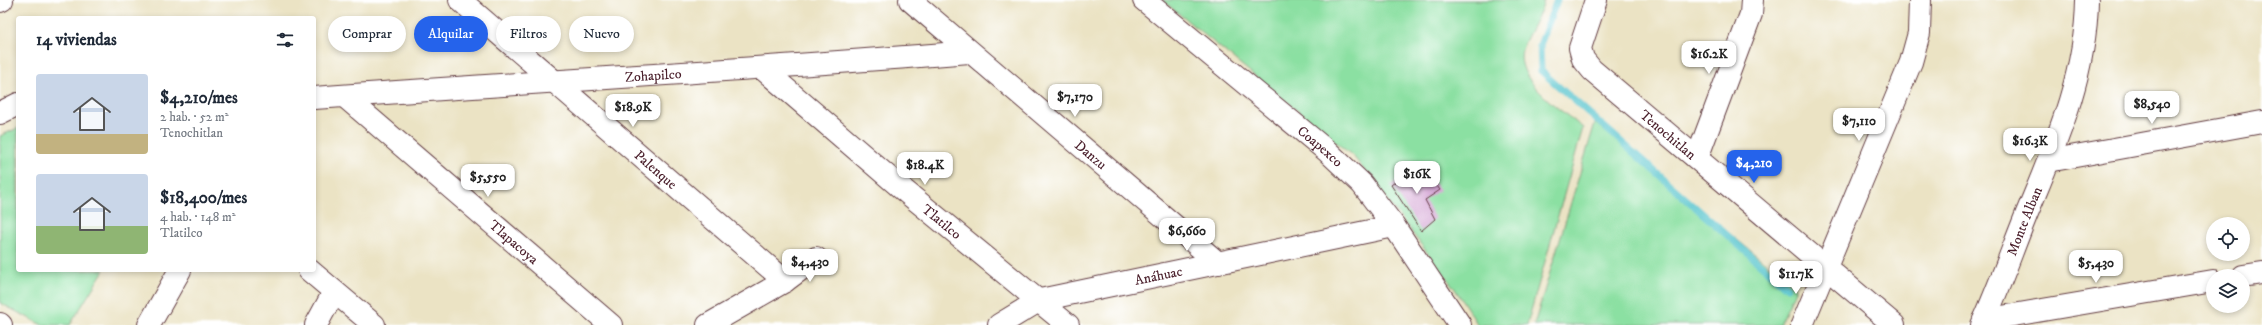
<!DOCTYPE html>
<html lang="es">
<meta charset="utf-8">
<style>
body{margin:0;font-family:"IM FELL DW Pica",serif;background:#f6f6f7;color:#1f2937;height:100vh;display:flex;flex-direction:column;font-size:15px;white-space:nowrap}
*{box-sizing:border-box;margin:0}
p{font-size:13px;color:#747a83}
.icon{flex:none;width:22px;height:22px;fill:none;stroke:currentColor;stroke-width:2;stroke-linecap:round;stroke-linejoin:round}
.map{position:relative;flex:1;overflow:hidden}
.drawer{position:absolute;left:16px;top:16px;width:300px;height:256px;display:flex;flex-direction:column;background:#fff;border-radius:4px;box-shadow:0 2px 6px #0003}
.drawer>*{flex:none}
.hud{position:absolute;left:328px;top:16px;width:380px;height:36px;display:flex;gap:8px}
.controls{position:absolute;left:2206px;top:217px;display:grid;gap:8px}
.controls a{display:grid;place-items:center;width:44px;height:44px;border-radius:50%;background:#fff;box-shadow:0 2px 6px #0003;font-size:20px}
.price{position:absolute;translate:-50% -34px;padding:0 9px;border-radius:8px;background:#fff;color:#222;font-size:13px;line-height:26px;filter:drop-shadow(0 1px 2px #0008)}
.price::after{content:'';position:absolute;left:50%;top:24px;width:12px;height:9px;margin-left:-6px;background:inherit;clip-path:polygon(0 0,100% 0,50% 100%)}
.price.current{background:#2563eb;color:#fff}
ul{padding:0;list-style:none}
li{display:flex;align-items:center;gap:12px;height:100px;padding:0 20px}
li span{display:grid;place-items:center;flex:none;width:112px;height:80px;border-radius:4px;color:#555}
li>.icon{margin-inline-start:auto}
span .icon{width:48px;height:48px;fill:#fffc;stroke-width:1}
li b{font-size:17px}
h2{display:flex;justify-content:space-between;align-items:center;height:48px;padding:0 20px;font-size:17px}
.pill{padding:0 14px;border-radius:18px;background:#fff;box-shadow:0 2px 6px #0003;font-size:14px;line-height:36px}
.pill.current{background:#2563eb;color:#fff}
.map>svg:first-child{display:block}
.green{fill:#8be0a2;stroke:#6a8066}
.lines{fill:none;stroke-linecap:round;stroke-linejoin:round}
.stream{stroke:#57c4cd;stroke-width:7}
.building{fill:#cb91cb}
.minor-casing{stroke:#623c42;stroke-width:24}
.minor{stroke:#fff;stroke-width:22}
.labels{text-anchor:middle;stroke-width:3.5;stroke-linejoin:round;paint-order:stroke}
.street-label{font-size:14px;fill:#4a1f2b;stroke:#fff}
</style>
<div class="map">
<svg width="2262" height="325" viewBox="0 0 2262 325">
<rect width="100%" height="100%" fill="#fff"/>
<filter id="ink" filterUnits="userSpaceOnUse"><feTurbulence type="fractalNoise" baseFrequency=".025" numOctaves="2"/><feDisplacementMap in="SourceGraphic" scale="8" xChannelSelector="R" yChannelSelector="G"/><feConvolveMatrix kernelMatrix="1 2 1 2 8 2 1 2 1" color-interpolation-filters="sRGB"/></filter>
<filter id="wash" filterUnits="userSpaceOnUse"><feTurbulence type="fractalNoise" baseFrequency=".012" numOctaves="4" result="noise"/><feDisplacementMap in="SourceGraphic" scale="16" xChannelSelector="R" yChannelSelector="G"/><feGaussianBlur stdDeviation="0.9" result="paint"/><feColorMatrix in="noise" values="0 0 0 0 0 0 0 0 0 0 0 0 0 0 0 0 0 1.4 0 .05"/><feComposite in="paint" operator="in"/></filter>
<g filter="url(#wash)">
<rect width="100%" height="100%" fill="#ebe3c4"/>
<path class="green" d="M1162,0H1544C1540,17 1529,31 1523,47C1511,79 1562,110 1583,128L1527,325H1478L1455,289L1354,157Z
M1595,123L1796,288L1780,325H1534Z
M18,128V270H104L70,325H42L0,303V136Z"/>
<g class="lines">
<path class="stream" d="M1557,0L1540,45L1541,71L1787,288"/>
</g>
<g id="blocks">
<path class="building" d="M1420,163L1440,190L1425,200L1435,219L1421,231L1391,185Z"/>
</g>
</g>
<g filter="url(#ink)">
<use href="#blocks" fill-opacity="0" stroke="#623c42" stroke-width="1"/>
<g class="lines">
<defs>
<g id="minor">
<path id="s1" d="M460,0L785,281"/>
<path id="s2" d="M910,0L1218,263"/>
<path id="s3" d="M1144,0L1327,151L1362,184L1394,226L1460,325"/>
<path id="s4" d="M1596,0L1580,48L1583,59L1592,70L1894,325"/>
<path d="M0,1L2,0"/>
<path id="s5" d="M763,69L900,187L1068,325"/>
<path id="s6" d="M344,96L611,325"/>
<path id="s7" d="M314,98C532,82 751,70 969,52"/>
<path d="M0,113L18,104"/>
<path d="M1697,158L1751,14L1752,0"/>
<path d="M2048,161L2262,122"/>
<path d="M309,270L374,325"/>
<path d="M2243,276L2262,273"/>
<path d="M1984,320L2213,281"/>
<path d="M0,324L1,325"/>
<path d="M149,325L180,270"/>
<path d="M316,325L334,292"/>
<path d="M708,325L785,281L816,258"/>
<path id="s8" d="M999,325L1040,300L1394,226"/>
<path d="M1802,325L1911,62L1919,33L1920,0"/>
<path id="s9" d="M1982,325C1998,290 2011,253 2025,218C2054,147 2086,78 2087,0"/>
</g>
</defs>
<use href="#minor" class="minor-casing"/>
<use href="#minor" class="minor"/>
</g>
</g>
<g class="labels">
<g class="street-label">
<text dy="5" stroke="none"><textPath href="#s7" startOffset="340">Zohapilco</textPath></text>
<text dy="5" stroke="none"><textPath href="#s4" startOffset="176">Tenochitlan</textPath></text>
<text dy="5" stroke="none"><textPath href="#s3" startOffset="229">Coapexco</textPath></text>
<text dy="5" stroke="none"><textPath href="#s2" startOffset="238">Danzu</textPath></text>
<text dy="5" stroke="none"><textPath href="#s1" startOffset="259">Palenque</textPath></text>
<text dy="5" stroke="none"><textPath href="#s5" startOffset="235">Tlatilco</textPath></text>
<text dy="5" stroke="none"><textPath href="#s9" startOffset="112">Monte Alban</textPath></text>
<text dy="5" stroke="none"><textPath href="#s6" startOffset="224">Tlapacoya</textPath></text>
<text dy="5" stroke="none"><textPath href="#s8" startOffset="169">Anáhuac</textPath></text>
</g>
</g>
</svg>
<div class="controls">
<a><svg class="icon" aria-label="locate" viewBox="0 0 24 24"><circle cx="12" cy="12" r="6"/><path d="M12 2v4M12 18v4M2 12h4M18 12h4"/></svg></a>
<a><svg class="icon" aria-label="layers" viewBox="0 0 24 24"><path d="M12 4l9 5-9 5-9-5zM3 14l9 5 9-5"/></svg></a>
</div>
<b class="price" style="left:1709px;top:75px">$16.2K</b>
<b class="price" style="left:1075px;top:118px">$7,170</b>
<b class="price" style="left:2152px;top:125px">$8,540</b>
<b class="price" style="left:633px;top:128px">$18.9K</b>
<b class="price" style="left:1859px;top:142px">$7,110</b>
<b class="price" style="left:2030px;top:162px">$16.3K</b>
<b class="price current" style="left:1754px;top:184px">$4,210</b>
<b class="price" style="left:925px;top:186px">$18.4K</b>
<b class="price" style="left:1417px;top:195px">$16K</b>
<b class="price" style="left:488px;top:198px">$5,550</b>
<b class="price" style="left:1187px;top:252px">$6,660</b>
<b class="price" style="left:810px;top:283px">$4,430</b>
<b class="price" style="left:2096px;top:284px">$5,430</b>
<b class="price" style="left:1796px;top:295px">$11.7K</b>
<div class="hud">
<a class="pill">Comprar</a>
<a class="pill current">Alquilar</a>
<a class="pill">Filtros</a>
<a class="pill">Nuevo</a>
</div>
<section class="drawer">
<h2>14 viviendas<svg class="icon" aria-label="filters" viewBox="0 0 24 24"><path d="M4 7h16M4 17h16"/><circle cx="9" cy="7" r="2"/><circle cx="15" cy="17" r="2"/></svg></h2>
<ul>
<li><span style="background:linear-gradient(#c9d6e8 75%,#c2b280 0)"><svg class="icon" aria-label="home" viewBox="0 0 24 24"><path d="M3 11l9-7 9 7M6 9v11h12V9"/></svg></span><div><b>$4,210/mes</b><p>2 hab. · 52 m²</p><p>Tenochitlan</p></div></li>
<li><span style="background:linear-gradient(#c9d6e8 65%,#8fb573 0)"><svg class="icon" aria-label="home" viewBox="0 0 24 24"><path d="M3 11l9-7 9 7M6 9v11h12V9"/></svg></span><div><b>$18,400/mes</b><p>4 hab. · 148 m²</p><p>Tlatilco</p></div></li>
</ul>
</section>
</div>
